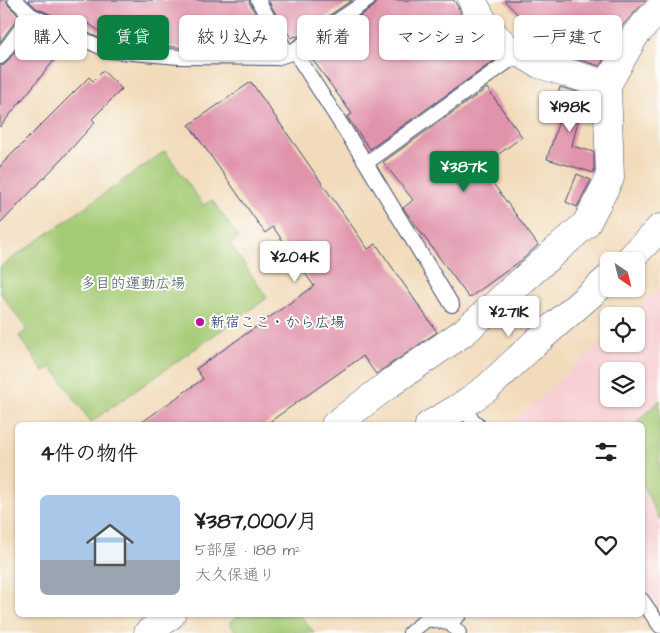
<!DOCTYPE html>
<html lang="ja">
<meta charset="utf-8">
<style>
body{margin:0;font-family:"Architects Daughter","Klee One",sans-serif;background:#f6f6f6;color:#202124;height:100vh;display:flex;flex-direction:column;font-size:19px;white-space:nowrap}
*{box-sizing:border-box;margin:0}
p{font-size:16px;color:#757577}
.icon{flex:none;width:28px;height:28px;fill:none;stroke:currentColor;stroke-width:2;stroke-linecap:round;stroke-linejoin:round}
.map{position:relative;flex:1;overflow:hidden}
.side{position:absolute;left:15px;top:422px;width:630px;height:195px;display:flex;flex-direction:column;background:#fff;border-radius:8px;box-shadow:0 1px 4px #0004}
.side>*{flex:none}
.top-card{position:absolute;left:15px;top:15px;width:630px;height:45px;display:flex;gap:10px}
.needle{width:32px;rotate:145deg}
.fabs{position:absolute;left:600px;top:252px;display:grid;gap:10px}
.fabs a{display:grid;place-items:center;width:45px;height:45px;border-radius:8px;background:#fff;box-shadow:0 1px 4px #0004;font-size:25px}
.price{position:absolute;translate:-50% -42px;padding:0 11px;border-radius:5px;background:#fff;color:#222;font-size:16px;line-height:32px;filter:drop-shadow(0 1px 2px #0008)}
.price::after{content:'';position:absolute;left:50%;top:30px;width:15px;height:11px;margin-left:-8px;background:inherit;clip-path:polygon(0 0,100% 0,50% 100%)}
.price.active{background:#0b8043;color:#fff}
ul{padding:0;list-style:none}
li{display:flex;align-items:center;gap:15px;height:125px;padding:0 25px}
li span{display:grid;place-items:center;flex:none;width:140px;height:100px;border-radius:8px;color:#555}
li>.icon{margin-inline-start:auto}
span .icon{width:60px;height:60px;fill:#fffc;stroke-width:1}
li b{font-size:21px}
h2{display:flex;justify-content:space-between;align-items:center;height:60px;padding:0 25px;font-size:21px}
.pill{padding:0 18px;border-radius:8px;background:#fff;box-shadow:0 1px 4px #0004;font-size:18px;line-height:45px}
.pill.active{background:#0b8043;color:#fff}
.map>svg:first-child{display:block}
.built{fill:#f7cfd3;fill-rule:evenodd}
.green{fill:#a5cb76;stroke:#607d6a}
.building{fill:#e093ab}
.lines{fill:none;stroke-linecap:round;stroke-linejoin:round}
.lane-casing{stroke:#3b496c;stroke-width:16}
.street-casing{stroke:#3b496c;stroke-width:29}
.secondary-casing{stroke:#3b496c;stroke-width:29}
.lane{stroke:#fff;stroke-width:14}
.street{stroke:#fff;stroke-width:28}
.secondary{stroke:#fff;stroke-width:28}
.poi-dot{fill:#b5179e;stroke:#fdfcf7;stroke-width:2}
.labels{text-anchor:middle;stroke-width:4;stroke-linejoin:round;paint-order:stroke}
.park-label{font-size:15px;fill:#445e65;stroke:#fdfcf7}
.poi-label{font-size:15px;fill:#1b2f5e;stroke:#fdfcf7;text-anchor:start}
</style>
<div class="map">
<svg width="660" height="633" viewBox="0 0 660 633">
<rect width="100%" height="100%" fill="#fdfcf7"/>
<filter id="ink" filterUnits="userSpaceOnUse"><feTurbulence type="fractalNoise" baseFrequency=".02" numOctaves="2"/><feDisplacementMap in="SourceGraphic" scale="10" xChannelSelector="R" yChannelSelector="G"/><feConvolveMatrix kernelMatrix="1 2 1 2 8 2 1 2 1" color-interpolation-filters="sRGB"/></filter>
<filter id="wash" filterUnits="userSpaceOnUse"><feTurbulence type="fractalNoise" baseFrequency=".0096" numOctaves="4" result="noise"/><feDisplacementMap in="SourceGraphic" scale="20" xChannelSelector="R" yChannelSelector="G"/><feGaussianBlur stdDeviation="1.12" result="paint"/><feColorMatrix in="noise" values="0 0 0 0 0 0 0 0 0 0 0 0 0 0 0 0 0 1.4 0 .05"/><feComposite in="paint" operator="in"/></filter>
<g filter="url(#wash)">
<rect width="100%" height="100%" fill="#f2dbbb"/>
<path class="built" d="M660,288V610L643,584L642,425H514V421L609,335V344H636V316H629ZM609,371H636V399H609Z"/>
<path class="green" d="M165,151L203,205L212,200L239,238L230,244L267,298L91,422L52,367L44,372L19,336L27,330L0,292V267Z
M660,400V521L643,485L642,425H634Z
M239,615H300L314,633H237L229,623Z"/>
<g id="blocks">
<path class="building" d="M0,0H6L9,6L19,16L0,42Z
M28,0H249L250,4L273,45L267,49H221L196,34L190,48L117,43L86,22L81,28L36,8Z
M268,0H352L297,37L296,36L291,38L288,33L287,34Z
M377,0H454L461,13L460,14L471,32L484,47L494,61L370,149L347,117L352,114L307,52L373,7L376,4Z
M504,0H646L621,27L600,66L545,50L541,47L545,43Z
M34,26L69,42L0,127V66L4,65L7,62Z
M103,71L122,89L92,119L95,122L61,160L0,224V166L89,77L93,81Z
M251,82L368,249L376,244L437,332L376,374L363,356L265,425H138L203,379L196,369L314,286L273,227L265,233L189,125Z
M560,87L584,94L572,146L594,152V173L547,159L563,108L553,114Z
M487,88L522,137L481,167L538,245L523,259L469,298L403,208L413,200L383,162Z
M577,174L591,180L577,207L566,202Z"/>
</g>
</g>
<g filter="url(#ink)">
<use href="#blocks" fill-opacity="0" stroke="#3b496c" stroke-width="1"/>
<g class="lines">
<defs>
<path id="lane" d="M15,0L31,15L109,51L179,57L276,58L288,54L368,0
M258,0L288,54
M294,51L366,163L452,305
M0,57L31,15
M366,163L520,53
M460,407L478,425
M642,600L660,626
M459,615L450,623L459,633
M410,633L427,619L450,623"/>
<path id="street" d="M472,0L485,25L506,47L520,53L539,64L607,85
M335,425L389,384L464,332L586,224L610,178L607,85L635,35L660,8"/>
<path id="secondary" d="M628,261L660,228
M429,425L460,407L487,388L536,342L609,278
M148,633L171,615"/>
</defs>
<use href="#lane" class="lane-casing"/>
<use href="#street" class="street-casing"/>
<use href="#secondary" class="secondary-casing"/>
<use href="#lane" class="lane"/>
<use href="#street" class="street"/>
<use href="#secondary" class="secondary"/>
</g>
</g>
<circle class="poi-dot" cx="200" cy="322" r="5"/>
<g class="labels">
<g class="park-label">
<text x="133" y="288">多目的運動広場</text>
</g>
<g class="poi-label">
<text x="210" y="327">新宿ここ・から広場</text>
</g>
</g>
</svg>
<div class="fabs">
<a><svg class="needle" viewBox="-14 -14 28 28"><path d="M0-13l5 13h-10z" fill="#e53935"/><path d="M0 13l5-13h-10z" fill="#757577"/></svg></a>
<a><svg class="icon" aria-label="locate" viewBox="0 0 24 24"><circle cx="12" cy="12" r="6"/><path d="M12 2v4M12 18v4M2 12h4M18 12h4"/></svg></a>
<a><svg class="icon" aria-label="layers" viewBox="0 0 24 24"><path d="M12 4l9 5-9 5-9-5zM3 14l9 5 9-5"/></svg></a>
</div>
<b class="price" style="left:570px;top:133px">¥198K</b>
<b class="price active" style="left:464px;top:193px">¥387K</b>
<b class="price" style="left:295px;top:283px">¥204K</b>
<b class="price" style="left:509px;top:338px">¥271K</b>
<div class="top-card">
<a class="pill">購入</a>
<a class="pill active">賃貸</a>
<a class="pill">絞り込み</a>
<a class="pill">新着</a>
<a class="pill">マンション</a>
<a class="pill">一戸建て</a>
</div>
<section class="side">
<h2>4件の物件<svg class="icon" aria-label="filters" viewBox="0 0 24 24"><path d="M4 7h16M4 17h16"/><circle cx="9" cy="7" r="2"/><circle cx="15" cy="17" r="2"/></svg></h2>
<ul>
<li><span style="background:linear-gradient(#a9c7e8 65%,#9aa5b1 0)"><svg class="icon" aria-label="home" viewBox="0 0 24 24"><path d="M3 11l9-7 9 7M6 9v11h12V9"/></svg></span><div><b>¥387,000/月</b><p>5部屋 · 188 m²</p><p>大久保通り</p></div><svg class="icon" aria-label="heart" viewBox="0 0 24 24"><path d="M12 20l-8-8c-3-5 5-10 8-4 3-6 11-1 8 4z"/></svg></li>
</ul>
</section>
</div>
